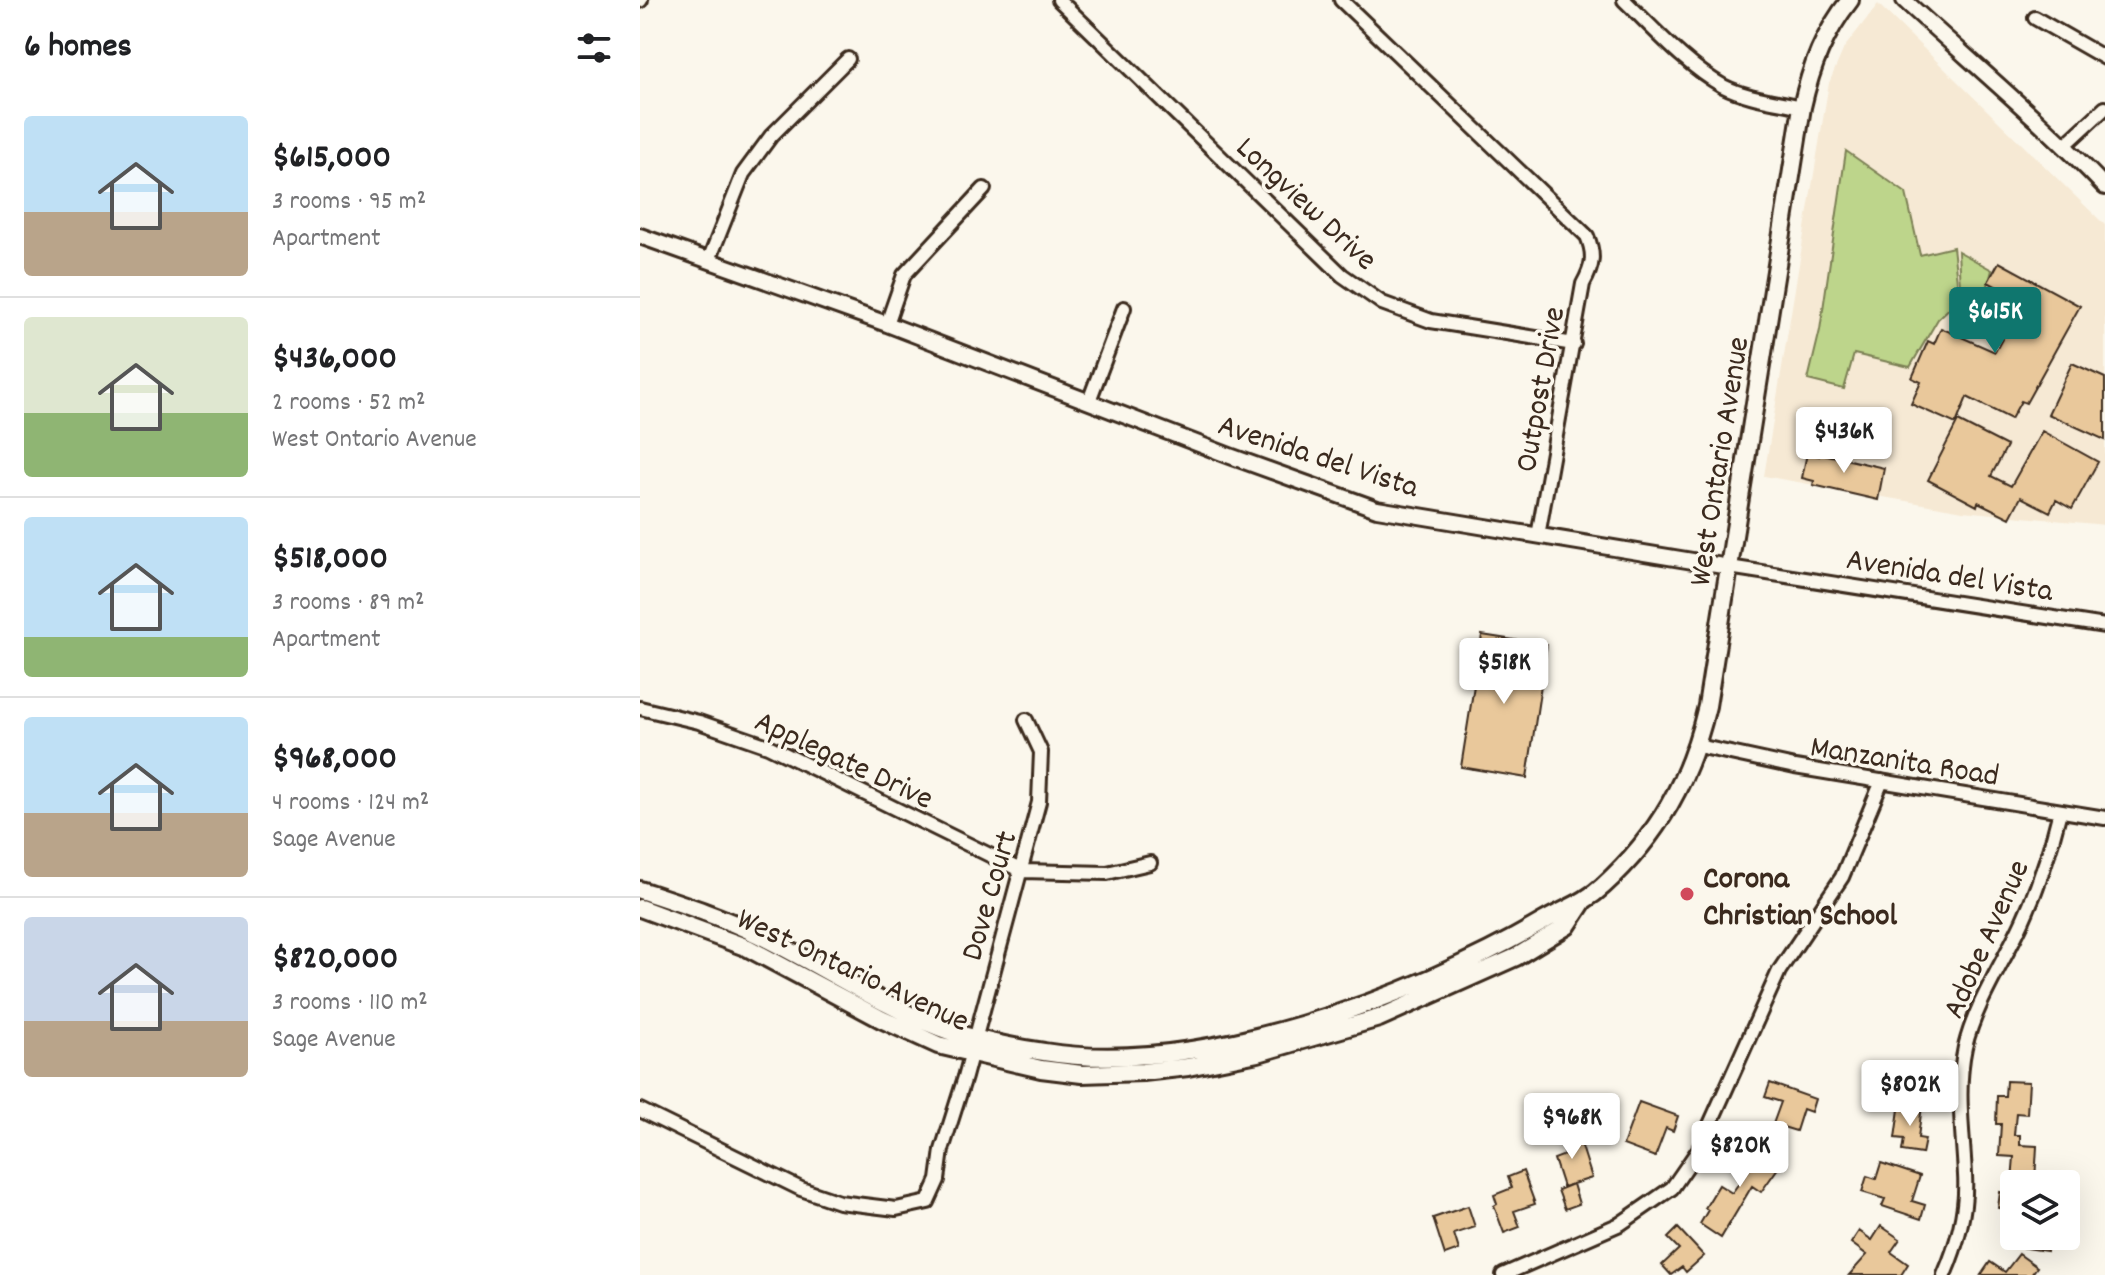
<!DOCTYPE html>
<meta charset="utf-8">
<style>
body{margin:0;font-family:Dekko,sans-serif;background:#f6f6f6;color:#202124;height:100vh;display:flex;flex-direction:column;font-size:30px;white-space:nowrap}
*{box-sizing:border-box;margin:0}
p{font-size:26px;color:#757577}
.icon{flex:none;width:44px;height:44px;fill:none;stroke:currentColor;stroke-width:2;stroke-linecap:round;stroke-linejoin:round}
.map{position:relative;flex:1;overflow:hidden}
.side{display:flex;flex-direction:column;background:#fff;width:640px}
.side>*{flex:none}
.buttons{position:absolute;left:1360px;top:1170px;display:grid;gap:16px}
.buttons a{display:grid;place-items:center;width:80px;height:80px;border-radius:8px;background:#fff;box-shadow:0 8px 32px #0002;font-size:40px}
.price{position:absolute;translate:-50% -68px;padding:0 18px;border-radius:8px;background:#fff;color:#222;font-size:26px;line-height:52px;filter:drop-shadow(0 2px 4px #0008)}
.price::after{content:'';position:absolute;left:50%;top:48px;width:24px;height:18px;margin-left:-12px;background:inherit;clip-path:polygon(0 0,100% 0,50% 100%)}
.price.active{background:#0f766e;color:#fff}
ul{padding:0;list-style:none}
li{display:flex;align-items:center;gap:24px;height:200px;padding:0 24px}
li+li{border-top:2px solid #e0e0e0}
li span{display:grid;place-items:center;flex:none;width:224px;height:160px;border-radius:8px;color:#555}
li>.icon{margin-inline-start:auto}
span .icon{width:96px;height:96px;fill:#fffc;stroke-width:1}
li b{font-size:34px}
h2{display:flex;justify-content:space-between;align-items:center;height:96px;padding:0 24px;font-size:34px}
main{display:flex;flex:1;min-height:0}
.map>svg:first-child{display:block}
.built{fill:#f6e9d4}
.green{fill:#bdd58b;stroke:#7c8054;stroke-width:2}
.building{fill:#e9c89b;stroke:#3b2a1e;stroke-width:2}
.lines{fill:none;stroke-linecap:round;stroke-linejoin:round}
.minor-casing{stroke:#3b2a1e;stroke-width:18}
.tertiary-casing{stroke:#3b2a1e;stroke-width:20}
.secondary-casing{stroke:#3b2a1e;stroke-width:22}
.minor{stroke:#fbf7ec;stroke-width:12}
.tertiary{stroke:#fbf7ec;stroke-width:14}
.secondary{stroke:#fbf7ec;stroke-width:16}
.poi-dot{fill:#d1495b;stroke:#fbf7ec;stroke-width:3}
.labels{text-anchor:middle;stroke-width:7;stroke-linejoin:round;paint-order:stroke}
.street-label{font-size:32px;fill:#3b2a1e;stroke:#fbf7ec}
.poi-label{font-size:32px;font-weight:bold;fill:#3b2a1e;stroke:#fbf7ec;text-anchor:start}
</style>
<main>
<section class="side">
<h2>6 homes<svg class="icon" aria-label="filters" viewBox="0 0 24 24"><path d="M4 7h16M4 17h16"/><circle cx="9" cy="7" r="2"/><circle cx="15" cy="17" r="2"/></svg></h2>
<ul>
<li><span style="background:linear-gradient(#bfe0f5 60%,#b9a48a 0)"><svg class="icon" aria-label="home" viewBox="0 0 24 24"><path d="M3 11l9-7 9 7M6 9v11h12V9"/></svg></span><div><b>$615,000</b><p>3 rooms · 95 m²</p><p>Apartment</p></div></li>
<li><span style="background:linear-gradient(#dfe7d0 60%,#8fb573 0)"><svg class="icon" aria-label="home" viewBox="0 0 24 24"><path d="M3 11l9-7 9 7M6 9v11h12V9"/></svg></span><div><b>$436,000</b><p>2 rooms · 52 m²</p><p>West Ontario Avenue</p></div></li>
<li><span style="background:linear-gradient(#bfe0f5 75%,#8fb573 0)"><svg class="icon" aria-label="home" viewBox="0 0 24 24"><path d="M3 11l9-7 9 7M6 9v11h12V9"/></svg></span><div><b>$518,000</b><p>3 rooms · 89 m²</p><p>Apartment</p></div></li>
<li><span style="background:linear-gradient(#bfe0f5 60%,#b9a48a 0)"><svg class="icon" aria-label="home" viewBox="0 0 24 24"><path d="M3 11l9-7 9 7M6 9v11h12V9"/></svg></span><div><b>$968,000</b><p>4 rooms · 124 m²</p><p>Sage Avenue</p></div></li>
<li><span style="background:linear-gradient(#c9d6e8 65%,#b9a48a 0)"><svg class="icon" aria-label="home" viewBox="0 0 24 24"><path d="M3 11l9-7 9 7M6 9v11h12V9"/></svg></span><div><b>$820,000</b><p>3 rooms · 110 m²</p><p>Sage Avenue</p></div></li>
</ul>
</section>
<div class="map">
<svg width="1465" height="1275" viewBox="0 0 1465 1275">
<rect width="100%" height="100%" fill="#fbf7ec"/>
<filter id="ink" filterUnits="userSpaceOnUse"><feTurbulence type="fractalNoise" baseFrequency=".0125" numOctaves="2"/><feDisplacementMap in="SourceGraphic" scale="16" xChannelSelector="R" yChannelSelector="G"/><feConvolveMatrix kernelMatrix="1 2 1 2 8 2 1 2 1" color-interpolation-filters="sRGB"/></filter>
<g filter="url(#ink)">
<path class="built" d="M1238,4L1465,225V525L1323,511L1124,476L1189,83L1204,48Z"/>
<path class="green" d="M1206,151L1266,193L1280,255L1313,247L1319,299L1298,319L1270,367L1214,354L1204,389L1168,380L1180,330Z
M1318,251L1352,270L1347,289L1375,302L1357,339L1322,324Z"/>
<path class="building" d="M1359,262L1440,306L1386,403L1381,401L1371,419L1327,397L1316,424L1271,404L1281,382L1272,378L1288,341L1294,344L1301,328L1355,352L1383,301L1348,282Z
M1432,363L1465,378V440L1408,414Z
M1318,421L1367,446L1351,476L1371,486L1402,431L1458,462L1432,509L1416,500L1410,512L1381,497L1370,518L1338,502L1337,506L1288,480Z
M1167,453L1179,456V453L1244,468L1238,500L1173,485L1174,481L1162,478Z
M842,635L907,645L887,778L821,767Z
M1366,1081L1389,1082L1387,1114L1376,1113L1374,1135H1380V1145L1397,1146L1395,1181L1372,1180L1374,1157L1359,1156L1361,1124H1356L1357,1096H1365Z
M1130,1083L1175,1099L1171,1112L1163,1109L1156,1131L1133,1124L1141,1102L1125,1097Z
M999,1102L1038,1116L1033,1131L1026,1128L1015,1157L983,1145Z
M1260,1102L1282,1105L1278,1138L1285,1139L1282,1154L1262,1151L1264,1139L1255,1138Z
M937,1131L952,1178L923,1187L914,1159L925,1155L919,1137Z
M1111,1138L1143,1161L1121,1192L1112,1186L1081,1238L1060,1224L1068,1210L1065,1208L1079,1185L1092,1193L1115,1160L1102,1150Z
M1241,1163L1280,1176L1272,1201L1285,1205L1281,1219L1242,1206L1245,1199L1222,1192L1227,1176L1236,1179Z
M883,1171L895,1204L874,1211L880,1227L864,1233L854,1206L857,1204L854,1195L872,1188L868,1177Z
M933,1184L939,1204L925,1209L918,1190Z
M1360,1192L1374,1194V1210L1358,1208Z
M828,1206L835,1227L814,1234L819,1250L805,1255L793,1218Z
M1241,1226L1260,1239L1251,1252L1268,1264L1261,1275H1209L1227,1255L1211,1243L1219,1231L1232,1240Z
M1038,1228L1064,1256L1046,1272L1042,1267L1031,1275L1022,1265L1039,1249L1028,1238Z
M1375,1236H1409L1407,1251L1373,1246Z
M1379,1254L1397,1267L1391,1275H1341L1350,1262L1365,1272Z"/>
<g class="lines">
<defs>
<path id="minor" d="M419,0L702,275L742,303L791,321L934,344
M701,0L947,236C955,255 953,266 943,284L898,536
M984,0C1014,29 1046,65 1083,86C1107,98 1136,101 1162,107
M0,1L1,0
M1395,18L1465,58
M1425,145L1465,108
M69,260L103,174L131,136L208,59
M247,324L264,275L344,189
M449,401L484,308
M1089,567L1465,626
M0,708L59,722L128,746L382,871L467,873L510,863
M1058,746L1155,767L1465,818
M0,1110L161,1189L199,1202L256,1209L288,1202L298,1180L302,1150L325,1077L399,802L401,752L386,720
M863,1275L980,1224L1032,1188L1059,1149L1139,971L1202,877L1242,781
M1304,1275C1317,1245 1327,1208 1325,1175C1323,1132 1316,1089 1325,1047C1336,1002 1364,962 1383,920C1399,885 1411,848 1420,811"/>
<path id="tertiary" d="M1264,0C1331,62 1402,121 1465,187
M0,236L247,324L590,456L737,509L1089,567"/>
<path id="secondary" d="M0,890C39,903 80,916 117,934C179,964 237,1003 301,1028C327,1038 375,1048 404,1052C557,1077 773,998 904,921C924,909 945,903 963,886C1019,835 1050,779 1067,706L1162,107C1171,67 1184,33 1210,0
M0,908L108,948L241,1019L298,1045L401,1069L442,1074L503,1072L548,1067L618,1053L739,1018L876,957L927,926L942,903"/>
</defs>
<use href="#minor" class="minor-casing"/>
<use href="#tertiary" class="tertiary-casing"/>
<use href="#secondary" class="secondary-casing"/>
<use href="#minor" class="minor"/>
<use href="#tertiary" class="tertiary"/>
<use href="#secondary" class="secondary"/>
</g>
</g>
<circle class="poi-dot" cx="1047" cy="894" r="8"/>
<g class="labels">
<g class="street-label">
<text transform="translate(668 202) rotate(43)" y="11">Longview Drive</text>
<text transform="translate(898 389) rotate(-80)" y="11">Outpost Drive</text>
<text transform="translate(679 454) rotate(18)" y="11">Avenida del Vista</text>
<text transform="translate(1077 461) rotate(-81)" y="11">West Ontario Avenue</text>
<text transform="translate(1310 573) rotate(9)" y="11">Avenida del Vista</text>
<text transform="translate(205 758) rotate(25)" y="11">Applegate Drive</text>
<text transform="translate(1265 759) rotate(9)" y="11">Manzanita Road</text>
<text transform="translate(347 895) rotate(-74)" y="11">Dove Court</text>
<text transform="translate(1344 938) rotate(-66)" y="11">Adobe Avenue</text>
<text transform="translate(214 968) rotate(25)" y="11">West Ontario Avenue</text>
</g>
<g class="poi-label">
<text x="1063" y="887">Corona<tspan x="1063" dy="37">Christian School</tspan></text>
</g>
</g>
</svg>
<div class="buttons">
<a><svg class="icon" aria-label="layers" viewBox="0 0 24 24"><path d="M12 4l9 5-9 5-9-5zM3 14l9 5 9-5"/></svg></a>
</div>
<b class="price active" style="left:1355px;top:355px">$615K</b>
<b class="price" style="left:1204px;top:475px">$436K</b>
<b class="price" style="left:864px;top:706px">$518K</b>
<b class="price" style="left:1270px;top:1128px">$802K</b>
<b class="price" style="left:932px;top:1161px">$968K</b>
<b class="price" style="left:1100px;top:1189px">$820K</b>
</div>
</main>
